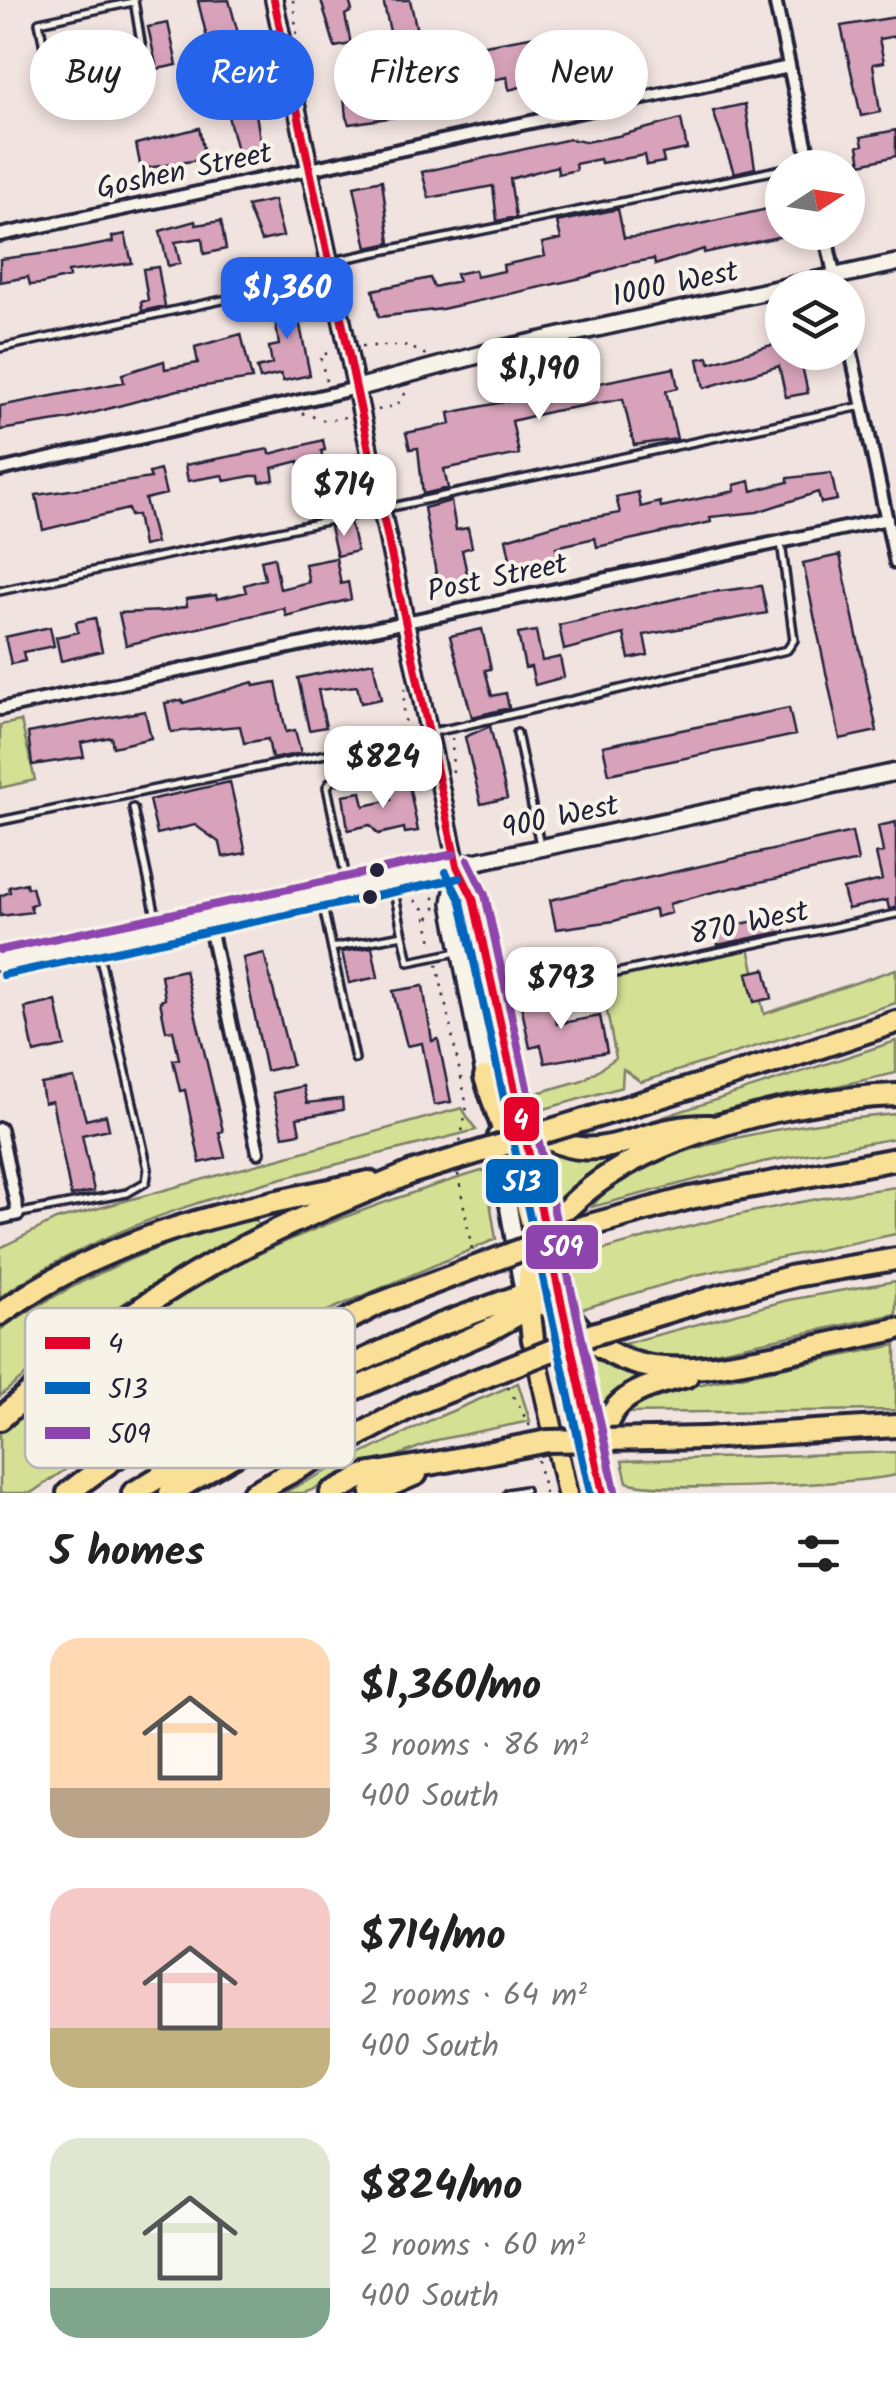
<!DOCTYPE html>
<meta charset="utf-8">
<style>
body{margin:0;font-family:Kalam,sans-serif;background:#f2f2f2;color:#222;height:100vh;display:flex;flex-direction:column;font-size:38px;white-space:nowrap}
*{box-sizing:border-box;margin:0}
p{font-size:32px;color:#767676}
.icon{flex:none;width:55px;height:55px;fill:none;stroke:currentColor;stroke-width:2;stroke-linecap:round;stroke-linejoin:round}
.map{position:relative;height:1493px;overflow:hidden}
.drawer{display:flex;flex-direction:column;background:#fff;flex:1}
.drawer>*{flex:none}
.top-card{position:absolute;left:30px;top:30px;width:838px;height:90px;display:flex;gap:20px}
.needle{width:65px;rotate:78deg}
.tools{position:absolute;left:765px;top:150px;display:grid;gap:20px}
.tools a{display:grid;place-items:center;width:100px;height:100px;border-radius:50%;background:#fff;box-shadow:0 5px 15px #0003;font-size:50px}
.price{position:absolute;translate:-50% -85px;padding:0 22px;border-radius:20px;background:#fff;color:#222;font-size:32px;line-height:65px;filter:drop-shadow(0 2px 5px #0008)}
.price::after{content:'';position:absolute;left:50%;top:60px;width:30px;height:22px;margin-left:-15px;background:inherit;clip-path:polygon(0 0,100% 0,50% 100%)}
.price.active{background:#2563eb;color:#fff}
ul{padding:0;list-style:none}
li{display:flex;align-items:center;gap:30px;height:250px;padding:0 50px}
li span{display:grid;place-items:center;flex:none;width:280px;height:200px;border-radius:30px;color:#555}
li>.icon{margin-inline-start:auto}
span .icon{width:120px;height:120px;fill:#fffc;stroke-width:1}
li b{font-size:42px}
h2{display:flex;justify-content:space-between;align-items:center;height:120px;padding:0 50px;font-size:42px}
.chip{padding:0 35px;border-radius:45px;background:#fff;box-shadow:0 5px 15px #0003;font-size:35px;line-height:90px}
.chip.active{background:#2563eb;color:#fff}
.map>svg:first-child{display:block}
.green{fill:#d4e093;stroke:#7b8167;stroke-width:2.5}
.building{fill:#d8a3ba;stroke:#22223b;stroke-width:2.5}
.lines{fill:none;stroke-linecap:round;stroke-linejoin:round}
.lane-casing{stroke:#22223b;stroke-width:12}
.street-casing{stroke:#22223b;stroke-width:18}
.secondary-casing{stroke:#22223b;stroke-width:22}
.primary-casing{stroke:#22223b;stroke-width:25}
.highway-casing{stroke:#22223b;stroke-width:28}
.path{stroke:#22223b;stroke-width:2.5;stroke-dasharray:2.5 8;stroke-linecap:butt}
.lane{stroke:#f7f3e8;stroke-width:5}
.street{stroke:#f7f3e8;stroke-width:10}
.secondary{stroke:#f7f3e8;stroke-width:15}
.primary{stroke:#fadf96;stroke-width:18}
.highway{stroke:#fadf96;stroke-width:20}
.highway-bridge-casing{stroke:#22223b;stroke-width:28;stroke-linecap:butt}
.highway-bridge{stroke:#fadf96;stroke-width:20}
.bus-1-casing{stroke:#f7f3e8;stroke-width:15}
.bus-2-casing{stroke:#f7f3e8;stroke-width:15}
.bus-3-casing{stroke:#f7f3e8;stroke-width:15}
.bus-1{stroke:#e4002b;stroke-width:8}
.bus-2{stroke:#0065bd;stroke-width:8}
.bus-3{stroke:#8e44ad;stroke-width:8}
.bus-dot{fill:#22223b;stroke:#f7f3e8;stroke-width:4}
.labels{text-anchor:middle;stroke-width:8;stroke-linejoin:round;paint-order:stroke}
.street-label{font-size:30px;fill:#22223b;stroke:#f7f3e8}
.key{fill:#f7f3e8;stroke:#b7b4b4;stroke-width:2.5}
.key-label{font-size:28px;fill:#22223b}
.line-badge{stroke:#f7f3e8;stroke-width:4}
.badge-label{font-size:28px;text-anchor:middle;font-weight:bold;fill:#fff}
</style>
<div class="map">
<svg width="896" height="1493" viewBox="0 0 896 1493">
<rect width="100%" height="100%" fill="#f1e3df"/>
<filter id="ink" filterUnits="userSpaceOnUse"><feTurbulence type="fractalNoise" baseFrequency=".01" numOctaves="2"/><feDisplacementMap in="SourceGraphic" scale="20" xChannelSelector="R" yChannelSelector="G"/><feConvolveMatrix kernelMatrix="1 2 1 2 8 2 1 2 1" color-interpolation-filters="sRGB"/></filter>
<g filter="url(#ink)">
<path class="green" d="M21,721L35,780L0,788V725Z
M749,948L764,1014L896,969V1003L641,1082L623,1069L622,1087L541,1110L537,1093L583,1080L616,1058L601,981Z
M896,1041V1073L593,1140Z
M462,1108L476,1130C316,1172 139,1200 0,1297V1248L56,1220Z
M896,1114V1138L763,1162L592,1207C637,1142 820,1121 896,1114Z
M635,1146L557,1203L546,1151L572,1156Z
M485,1170L496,1239L297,1324L208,1372L31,1493H0V1431C149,1293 292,1227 485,1170Z
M896,1187V1234L696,1275L582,1309L570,1260C677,1227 784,1201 896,1187Z
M253,1215L258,1225C164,1272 81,1329 0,1396V1330L8,1324C86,1274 165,1242 253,1215Z
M896,1281V1314L695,1356L651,1355L623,1344L788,1300Z
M896,1345V1410L626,1413L661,1392Z
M602,1353L657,1373L624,1384L601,1410L589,1358Z
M518,1383L530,1421L437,1440L304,1493H283L431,1420Z
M896,1452V1475C851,1485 657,1493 627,1482L622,1461Z"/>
<path class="building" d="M229,0L251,81L262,152L239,158L228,116L233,114L227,87L218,89L214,74L221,72L213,41L208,42L198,1Z
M321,0H349L352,11L345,15L351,44L335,47Z
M383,0H410L417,31L391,36Z
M896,17V36L879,39L884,62L873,64L880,112L861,116L841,26Z
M168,23L177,65L157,69L148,27Z
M570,30L578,70L523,81L524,86L509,90L507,77L453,88L457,106L433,111L349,124L346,117L344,97L427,76L430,80L432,43L443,41L445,52Z
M745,104L755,168L734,173L713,111Z
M681,119L687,149L662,154L664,162L647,165L645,155L601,163L600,159L575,164L576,170L558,174L557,166L510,179L516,217L497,221L493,186L429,198L422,172L570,139L585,142L618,136Z
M199,128L205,159L141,169L136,144Z
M896,130V156L861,164L858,146L863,145L861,137Z
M382,180L390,243L367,248L354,186Z
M274,200L283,236L261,241L247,206Z
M776,207L783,236L704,253V249L655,265L654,259L630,263L586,277L442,309L379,317L373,290L430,278L434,287L458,281L456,274L475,270L476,277L504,271L503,265L545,256L542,243L561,239L557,222L618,209L624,238L647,236Z
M195,221L196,225L221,221L226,249L204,254L202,238L175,242L180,263L168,266L160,231Z
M125,234L132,263L68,272L69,277L41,284L30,285L28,277L0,282V259L72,250L113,242L112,237Z
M158,267L165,306L142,311L141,302L148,300L143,269Z
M293,291L310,375L283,381L281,374L260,379L257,368L272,364L269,347L279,345L272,296Z
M241,334L252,379L178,390L70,419L0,430V406L124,382L122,374L164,361L165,369L198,363L195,347Z
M782,342V352H799L808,393L786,397L779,366L704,388L698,359L708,357L710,363Z
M674,368L678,388L666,391L677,439L634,445L623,399L553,411L512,421L519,454L444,469L448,488L423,494L418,448L410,449L406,433L451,424L449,413Z
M323,440L325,450L321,451L338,512L310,518L299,461L272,468L274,480L260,482L259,476H251L225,481L223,475L188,481L185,465L269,449L270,454Z
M160,470L166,494L145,499L156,543L143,546L137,515L130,516L128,509L43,530L36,495L151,478L149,473Z
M831,473L837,500L821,503L818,492L757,512L710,517L711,522L597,547L595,538L556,547L558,556L512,568L506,539L561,523L620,513L616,497L638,492L641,507L660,502L661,507L735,491L734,485L750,481L752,491L788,482V478Z
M451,501L456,530L468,528L472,547L462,550L469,583L439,590L424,508Z
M350,522L357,551L337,556L330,527Z
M840,555L877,731L840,739L803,563Z
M274,557L280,589L309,582L305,564L336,558L341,584L348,582L351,599L286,616L284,608L126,645L119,613L164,611L187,606L186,599L216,595L217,599L246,592L244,585L265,579L261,560Z
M761,586L767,613L644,635L648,655L629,659L624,634L564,650L559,625L697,594Z
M95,618L102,651L61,661L56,637L78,632L76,622Z
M50,627L54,646L23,652L25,661L11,664L5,637Z
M482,629L491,669L485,670L492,696L506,693L509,708L472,717L450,636Z
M536,631L542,661L560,657L564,677L535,685L531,667L525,668L518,634Z
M373,662L381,699L361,703L357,686L318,690L326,727L309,730L298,678Z
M253,682L254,686L276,682L286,732L295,730L301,753L272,759L268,739L244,743L240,726L171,732L165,703L183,700V703Z
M789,708L795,735L609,774L603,746Z
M145,711L151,738L113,747L111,737L81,743L84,757L32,765L28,733Z
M490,726L507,798L481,804L465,737Z
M408,780L418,831L405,833L404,828L378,834L370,825L348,830L343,795L361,792L364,806L391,800L388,784Z
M230,782L246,853L223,857L220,843L195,825L157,834L149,800Z
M896,822V908L889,909L887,900L848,909L843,889L882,880L876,854L883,852L878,826Z
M852,832L858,861L709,893L669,904L671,913L656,917L655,909L614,921L556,929L550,900Z
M26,883L27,888L32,887L36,903L30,905L32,912L0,916V896L10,892L9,887Z
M782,915L785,931L718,945L714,930Z
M372,947L378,977L349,983L342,952Z
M264,953L292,1065L266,1071L243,958Z
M550,963L553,980L518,987L514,970Z
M765,969L772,998L754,1002L747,973Z
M185,970L223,1131L219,1132L225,1157L200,1163L185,1090L180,1091L173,1060L179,1059L173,1030L166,1031L160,1001L165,999L161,975Z
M423,986L432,1041L438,1039L451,1102L434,1105L422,1043L407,1046L393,991Z
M551,993L557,1024L600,1016L607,1052L545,1063L541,1045L530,1048L520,1000Z
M56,1001L65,1046L34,1053L25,1008Z
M74,1078L86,1120L106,1115L109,1129L82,1135L94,1191L71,1196L52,1101L44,1103L41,1084Z
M303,1086L307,1103L342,1099L343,1110L297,1118L300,1133L283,1136L273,1093Z"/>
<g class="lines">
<defs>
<path id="lane" d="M133,2L39,22L48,67L142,49L134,0
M787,168L809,163
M333,261L782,169
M0,348L329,277
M0,591L862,406
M517,733L540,845
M133,808L158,926
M0,821L457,727L787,650L794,640L781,542
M348,888L327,787L331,781L432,759
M321,897L355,1059
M403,935L409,962L457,952
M332,948L403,935L392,882
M498,998L896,914
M21,1213L127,1193L146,1182L148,1169L97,945
M508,1493L525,1490"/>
<path id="street" d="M775,0L811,168
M825,232L837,288
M0,235L789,67
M848,337L896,563
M0,470L357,388
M0,709L887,519
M208,918L258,1152
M0,1129L18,1214L0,1218"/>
<path id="secondary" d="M274,0L457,866L473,898L547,1238
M357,388L501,349L896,263
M457,866L451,903L486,1084
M0,963L896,772
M496,1136L523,1290"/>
<path id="primary" d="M561,1316L603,1493
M534,1346L567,1493"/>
<path id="highway" d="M788,1058L896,1022
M485,1077C498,1116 513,1154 524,1194C544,1267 562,1353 652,1367C695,1373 741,1361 783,1354
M522,1120C595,1181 628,1125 709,1126
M690,1198L896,1159
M709,1299L794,1276L896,1259
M0,1314C109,1234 239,1208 369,1182
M533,1340C531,1316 524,1288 532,1264C573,1145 785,1099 896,1095
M773,1356L896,1329
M0,1419C79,1348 167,1284 263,1237C311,1213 361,1194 410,1173
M705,1438L896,1426
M601,1482C598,1408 617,1392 687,1376
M68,1493C164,1418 271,1360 378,1304
M133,1493L312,1384L437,1326L530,1292L561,1316
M170,1493L329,1400L488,1331L536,1304
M253,1493L416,1404
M331,1493L366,1475L446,1461
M372,1493L416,1474"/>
</defs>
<use href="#lane" class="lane-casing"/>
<use href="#street" class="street-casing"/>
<use href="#secondary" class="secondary-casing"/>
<use href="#primary" class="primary-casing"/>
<use href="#highway" class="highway-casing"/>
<path class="path" d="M293,0L297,38
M270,51L267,75L282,113
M362,346H408L426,355
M326,381L320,355L334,352
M378,410L397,405L407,391
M302,413L327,421L346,417
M405,688L403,712L407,728
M452,738L453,779
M407,893L424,909L433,946
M429,918L436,906L433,894
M437,964L467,1106L460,1142
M458,1174L472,1250
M508,1387L531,1428
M538,1460L545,1493"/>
<use href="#lane" class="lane"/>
<use href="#street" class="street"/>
<use href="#secondary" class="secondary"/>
<use href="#primary" class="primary"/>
<use href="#highway" class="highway"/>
<defs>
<path id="highway-bridge" d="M410,1173L788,1058
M378,1304L579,1228L690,1198
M416,1404L593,1334L709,1299
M446,1461L548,1441L705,1438"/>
</defs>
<use href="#highway-bridge" class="highway-bridge-casing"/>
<use href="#highway-bridge" class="highway-bridge"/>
<defs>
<path id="bus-1" d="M274,0L457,866L473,898L603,1493"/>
<path id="bus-2" d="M446,872L461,902L590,1493
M3,975L460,878"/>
<path id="bus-3" d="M468,860L485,895L615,1490
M0,950L454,854"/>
</defs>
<use href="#bus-1" class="bus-1-casing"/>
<use href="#bus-2" class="bus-2-casing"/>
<use href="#bus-3" class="bus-3-casing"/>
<use href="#bus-1" class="bus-1"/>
<use href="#bus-2" class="bus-2"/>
<use href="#bus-3" class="bus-3"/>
</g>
</g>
<g class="bus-dot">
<circle cx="377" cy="870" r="9"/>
<circle cx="370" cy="897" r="9"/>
</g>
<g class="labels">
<g class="street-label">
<text transform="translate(184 170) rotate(-12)" y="10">Goshen Street</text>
<text transform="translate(675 283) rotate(-12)" y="10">1000 West</text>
<text transform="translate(497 577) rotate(-12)" y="10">Post Street</text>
<text transform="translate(560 816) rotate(-12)" y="10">900 West</text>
<text transform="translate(749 922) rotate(-12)" y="10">870 West</text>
</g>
</g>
<rect x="25" y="1308" width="330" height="160" rx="15" class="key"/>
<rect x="45" y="1337" width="45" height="12" fill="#e4002b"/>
<rect x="45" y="1382" width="45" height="12" fill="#0065bd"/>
<rect x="45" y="1427" width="45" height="12" fill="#8e44ad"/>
<g class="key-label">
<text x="108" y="1353">4</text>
<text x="108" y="1398">513</text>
<text x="108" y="1443">509</text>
</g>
<g class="line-badge">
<rect x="502" y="1095" width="39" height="48" rx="10" fill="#e4002b"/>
<rect x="484" y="1157" width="76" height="48" rx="10" fill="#0065bd"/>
<rect x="524" y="1223" width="76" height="48" rx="10" fill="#8e44ad"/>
</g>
<g class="badge-label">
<text x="521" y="1129">4</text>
<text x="522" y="1191">513</text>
<text x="562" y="1256">509</text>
</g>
</svg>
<div class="tools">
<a><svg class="needle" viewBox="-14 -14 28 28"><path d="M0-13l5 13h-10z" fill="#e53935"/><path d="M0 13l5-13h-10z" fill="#767676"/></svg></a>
<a><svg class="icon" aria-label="layers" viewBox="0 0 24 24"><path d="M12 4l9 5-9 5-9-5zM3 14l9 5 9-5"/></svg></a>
</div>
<b class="price active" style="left:287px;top:342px">$1,360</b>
<b class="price" style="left:539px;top:423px">$1,190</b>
<b class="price" style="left:344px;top:539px">$714</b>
<b class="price" style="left:383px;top:811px">$824</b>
<b class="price" style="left:561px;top:1032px">$793</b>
<div class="top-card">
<a class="chip">Buy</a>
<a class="chip active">Rent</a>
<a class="chip">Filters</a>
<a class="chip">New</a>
</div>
</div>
<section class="drawer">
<h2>5 homes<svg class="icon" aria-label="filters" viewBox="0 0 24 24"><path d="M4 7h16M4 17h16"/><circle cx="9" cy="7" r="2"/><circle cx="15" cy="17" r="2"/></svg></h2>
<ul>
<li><span style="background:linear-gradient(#ffd9b3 75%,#b9a48a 0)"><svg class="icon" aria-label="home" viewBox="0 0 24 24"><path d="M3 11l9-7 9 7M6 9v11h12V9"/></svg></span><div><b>$1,360/mo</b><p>3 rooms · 86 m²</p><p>400 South</p></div></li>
<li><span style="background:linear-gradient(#f6c9c9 70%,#c2b280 0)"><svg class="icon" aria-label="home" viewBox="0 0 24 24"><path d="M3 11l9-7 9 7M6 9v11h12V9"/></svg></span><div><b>$714/mo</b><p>2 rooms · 64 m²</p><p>400 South</p></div></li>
<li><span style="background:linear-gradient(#dfe7d0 75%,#7fa58c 0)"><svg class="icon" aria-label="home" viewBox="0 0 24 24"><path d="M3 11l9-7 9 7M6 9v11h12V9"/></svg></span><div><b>$824/mo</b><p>2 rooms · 60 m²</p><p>400 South</p></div></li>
</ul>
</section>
